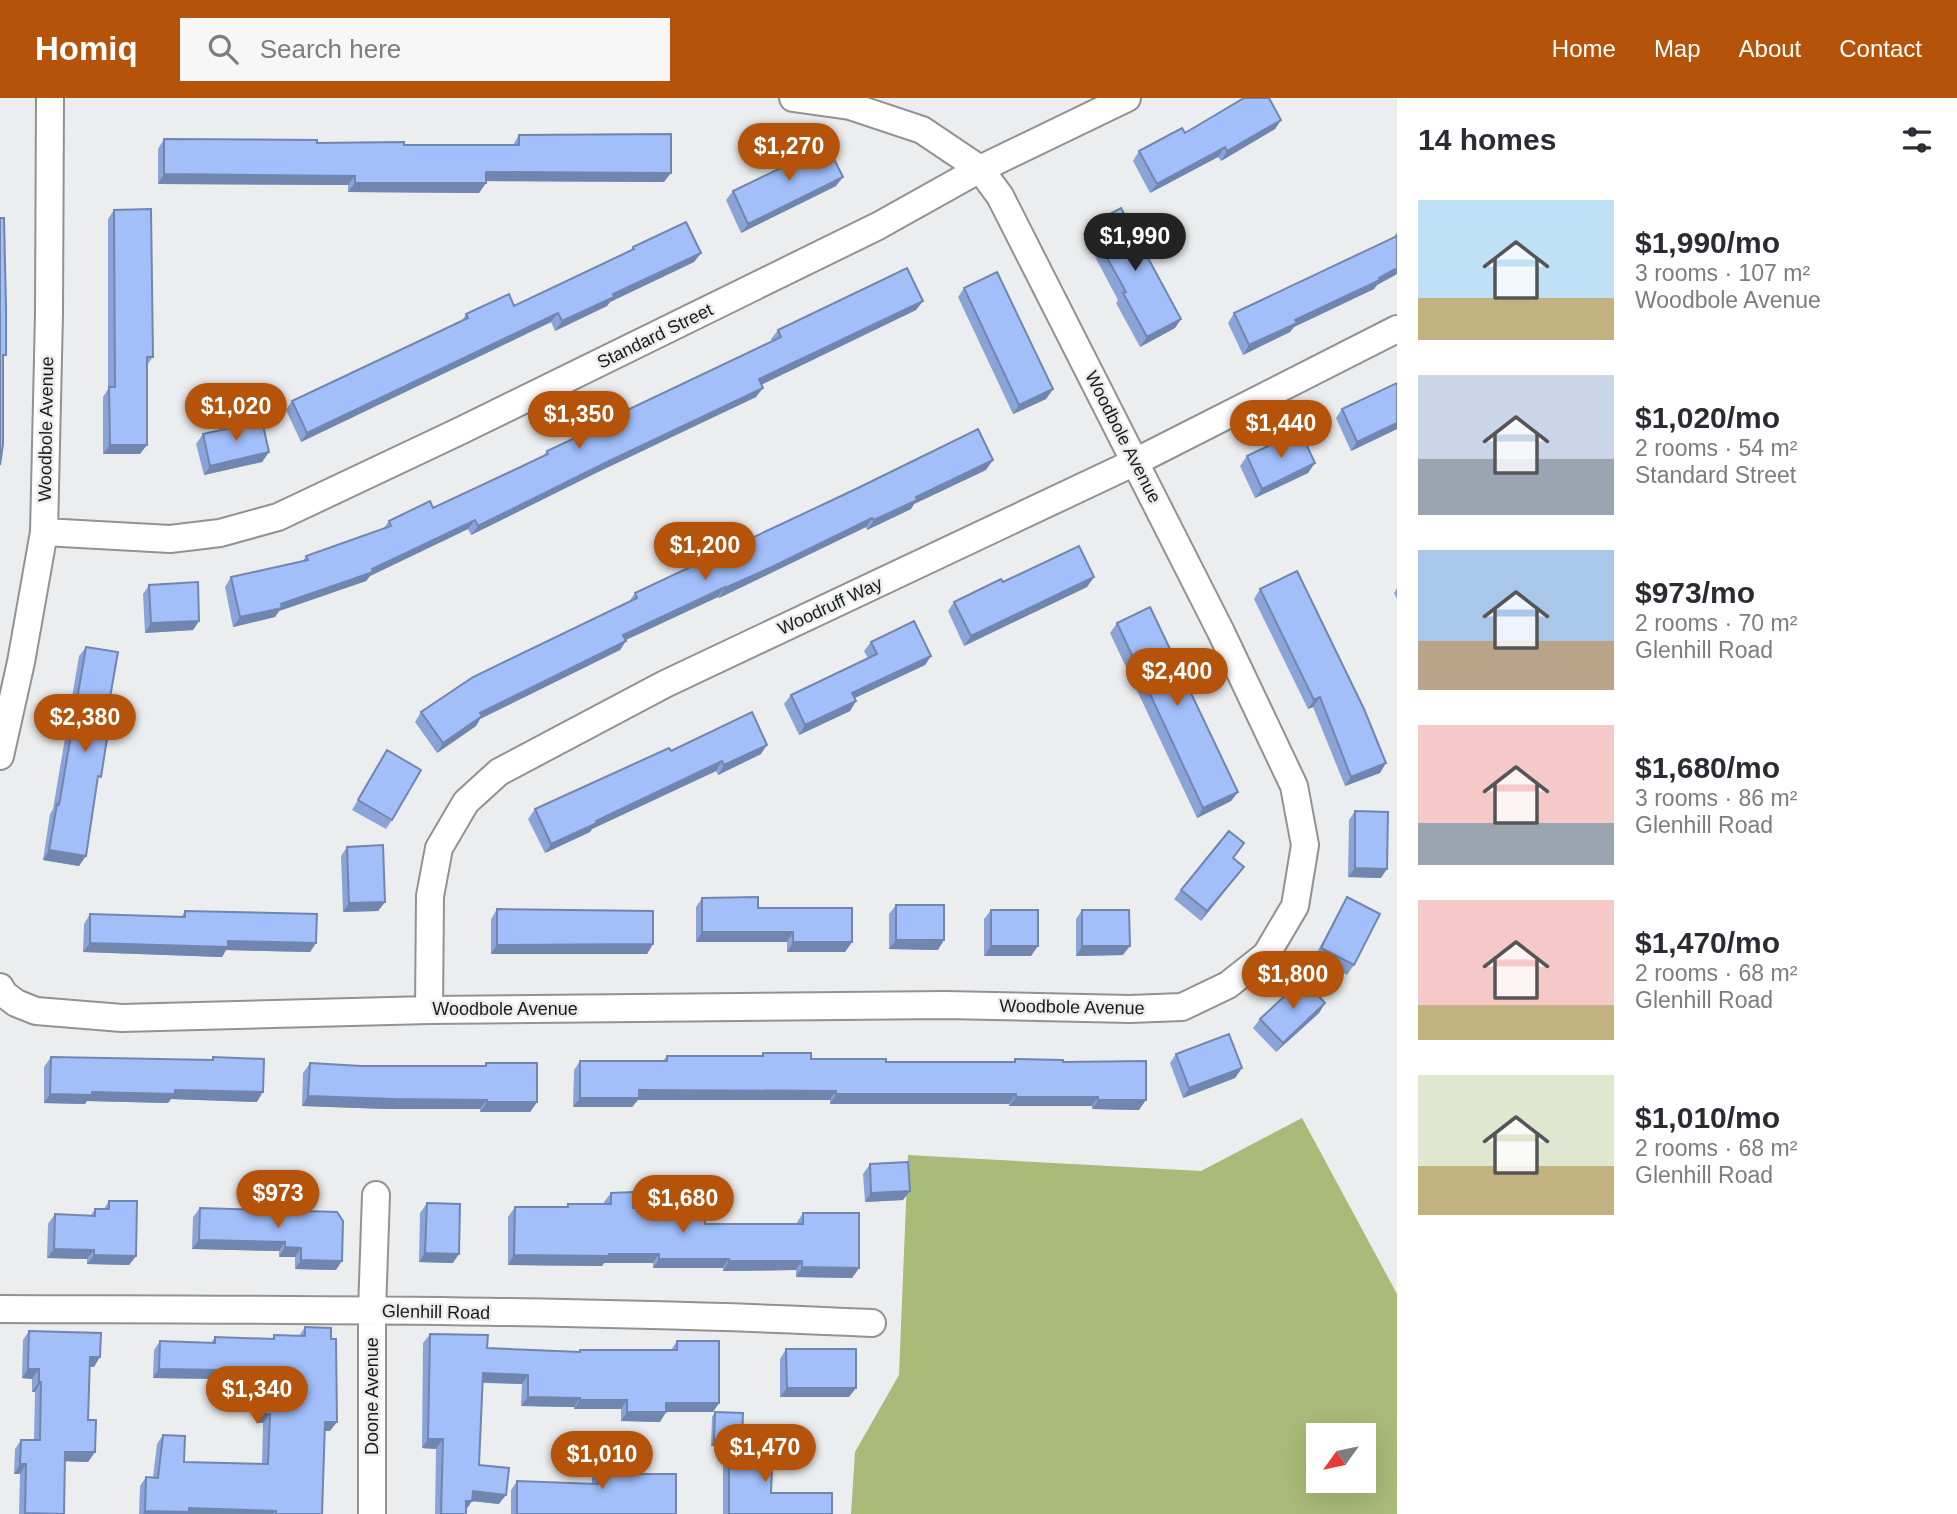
<!DOCTYPE html>
<meta charset="utf-8">
<style>
body{margin:0;font-family:Arial,sans-serif;background:#f7f7f7;color:#2b2b33;height:100vh;display:flex;flex-direction:column;font-size:26px;white-space:nowrap}
*{box-sizing:border-box;margin:0}
p{font-size:23px;color:#7c7c81}
.icon{flex:none;width:38px;height:38px;fill:none;stroke:currentColor;stroke-width:2;stroke-linecap:round;stroke-linejoin:round}
.map{position:relative;flex:1;overflow:hidden}
.details{display:flex;flex-direction:column;background:#fff;width:560px}
.details>*{flex:none}
.needle{width:46px;rotate:237deg}
.fabs{position:absolute;left:1306px;top:1325px;display:grid;gap:14px}
.fabs a{display:grid;place-items:center;width:70px;height:70px;border-radius:0px;background:#fff;box-shadow:0 7px 28px #0002;font-size:35px}
.price{position:absolute;translate:-50% -60px;padding:0 16px;border-radius:24px;background:#b45309;color:#fff;font-size:23px;line-height:46px;filter:drop-shadow(0 2px 4px #0008)}
.price::after{content:'';position:absolute;left:50%;top:42px;width:21px;height:16px;margin-left:-10px;background:inherit;clip-path:polygon(0 0,100% 0,50% 100%)}
.price.current{background:#222;color:#fff}
ul{padding:0;list-style:none}
li{display:flex;align-items:center;gap:21px;height:175px;padding:0 21px}
li span{display:grid;place-items:center;flex:none;width:196px;height:140px;border-radius:0px;color:#555}
li>.icon{margin-inline-start:auto}
span .icon{width:84px;height:84px;fill:#fffc;stroke-width:1}
li b{font-size:30px}
h2{display:flex;justify-content:space-between;align-items:center;height:84px;padding:0 21px;font-size:30px}
header{display:flex;align-items:center;gap:42px;box-sizing:border-box;height:98px;padding:0 35px;background:#b45309;color:#fff}
header strong{font-size:33px}
nav{display:flex;gap:38px;margin-inline-start:auto;font-size:24px}
.search{width:490px;height:63px;background:#f7f7f7;display:flex;align-items:center;gap:18px;box-sizing:border-box;padding:0 24px;border-radius:0px;color:#7c7c81;font-size:26px}
main{display:flex;flex:1;min-height:0}
.map>svg:first-child{display:block}
.forest{fill:#a9ba79;fill-rule:evenodd}
.lines{fill:none;stroke-linecap:round;stroke-linejoin:round}
.minor-casing{stroke:#929293;stroke-width:30}
.minor{stroke:#fff;stroke-width:26}
.wall{fill:#8ba4d7}
.shaded-wall{fill:#7186af}
.building{fill:#a2bffa;stroke:#7186af;stroke-width:2}
.labels{text-anchor:middle;stroke-width:5;stroke-linejoin:round;paint-order:stroke}
.street-label{font-size:18px;fill:#1a1a1a;stroke:#ecedee}
</style>
<header>
<strong>Homiq</strong>
<div class="search"><svg class="icon" aria-label="search" viewBox="0 0 24 24"><circle cx="10" cy="10" r="6"/><path d="M15 15l6 6"/></svg>Search here</div>
<nav><a>Home</a><a>Map</a><a>About</a><a>Contact</a></nav>
</header>
<main>
<div class="map">
<svg width="1397" height="1416" viewBox="0 0 1397 1416">
<rect width="100%" height="100%" fill="#ecedee"/>
<path class="forest" d="M1302,1020L1397,1196V1416H851L855,1354L899,1277L908,1057L1201,1073ZM1318,1337H1363V1382H1318Z"/>
<g class="lines">
<defs>
<path id="minor" d="M44,434L170,441L220,435L278,419L460,333L878,128L980,71L1127,0
M0,658L21,564L44,434L49,216L50,0
M0,889L4,896L16,905L36,913L122,920L429,912L945,907L1130,911L1182,909L1228,887L1266,857L1295,808L1305,747L1294,688L1221,534L1000,98L980,71L922,32L850,8L793,0
M429,912L430,798L439,750L466,704L499,674L665,586L1135,364L1397,231
M0,1211C291,1212 582,1211 872,1225
M372,1416V1213L376,1097"/>
</defs>
<use href="#minor" class="minor-casing"/>
<use href="#minor" class="minor"/>
</g>
<path class="wall" d="M1281,22L1275,31L1221,63L1218,59L1150,95L1133,63L1139,53Z
M519,37L664,84L486,83V85L479,95L348,94V87L158,86V51L164,41L404,47H513Z
M788,60L836,88L741,135L726,102L733,93L782,69Z
M114,112L153,259L147,267L140,356H103V299L108,291V121Z
M1089,127L1181,221L1175,230L1140,249L1116,205L1118,202L1083,136Z
M1397,134V176L1377,187L1374,191L1294,229L1290,234L1243,257L1228,225L1234,215L1393,140Z
M633,149L701,155L694,164L610,204L607,208L555,233L551,224L301,344L286,312L292,303L462,223L466,216L514,208L631,152Z
M964,190L1053,291L1046,301L1013,316L958,199Z
M923,203L916,212L761,287L756,299L598,374L471,437L468,431L370,478L366,483L279,513L275,519L233,529L225,489L231,479L302,464L306,458L383,431L389,423L433,410L544,357L547,353L617,320L621,315L772,243L771,241L778,232Z
M1342,311L1397,331L1351,353L1336,320Z
M203,336L269,354L262,364L204,377L196,346Z
M1247,358L1308,375L1255,400L1240,368Z
M986,372L914,406L911,411L867,432L866,429L767,477L719,500L718,499L626,542L620,552L480,621L476,628L437,655L415,624L421,614L629,504L635,495Z
M1094,479L1087,489L964,548L948,513L954,504L1003,484Z
M149,487L199,523L193,532L145,535L143,496Z
M1397,490V501L1394,495Z
M1260,491L1380,675L1345,688L1313,609L1308,611L1254,501Z
M1117,525L1238,694L1231,703L1197,720L1110,535Z
M871,544L931,558L925,567L855,600L856,603L850,613L799,637L784,606L791,597L868,560L864,553Z
M86,549L105,628L97,685L79,768L43,762L50,716L53,711L79,558Z
M387,652L392,722L386,731L352,712Z
M671,653L761,656L718,677L716,673L592,731L590,734L545,755L528,721L535,711Z
M1355,713L1381,780L1348,779L1349,722Z
M347,749L385,804L378,813L343,814L341,758Z
M1234,760L1244,769L1201,823L1174,801L1181,792Z
M1347,799L1354,867L1347,877L1314,860L1341,809Z
M702,800L852,844L845,854H787V844H696V809Z
M896,807L938,852L889,851V816Z
M497,811L653,846L647,856H491V821Z
M991,812L1031,858H984V821Z
M1082,812L1123,857L1076,858V821Z
M185,813L316,845L310,854L226,852L222,859L83,854L84,826L90,816L181,819Z
M1325,905L1319,915L1276,954L1253,930L1260,921Z
M763,955L811,961L886,964H1014L1015,961L1063,964L1139,1012L1092,1011V1008H1009V1006H830V1002H638L632,1009H573L574,972L580,963H663L667,958H761Z
M1176,956L1242,970L1235,980L1183,1000L1170,965Z
M51,959L211,962L213,959L257,1004L171,1001L168,1005L87,1003L85,1006L44,1005V969Z
M310,965L361,968H484L486,965L537,1004L530,1014H480V1011H387L302,1008L303,975Z
M870,1066L903,1102L865,1104L863,1076Z
M611,1095L633,1110L705,1126H796L803,1115L859,1170L852,1180L796,1179V1172L723,1173V1170H653V1165H604L602,1168L508,1167V1119L515,1109H566L568,1106H604V1104Z
M109,1103L136,1158L129,1167L87,1166V1161L47,1160L48,1126L55,1116L91,1117L95,1111H104Z
M427,1105L453,1165L419,1164L420,1115Z
M200,1110L337,1114L336,1172L295,1171V1159H279V1153L192,1151L193,1119Z
M305,1229L330,1333H325L322,1416H139L140,1388L146,1379H153L157,1346L163,1337L184,1364L262,1366L263,1325H257V1296L218,1295L219,1281L153,1280L154,1252L160,1243L211,1245L215,1239L272,1241L274,1237L299,1238Z
M29,1233L94,1269H89L88,1322L95,1354L88,1364L65,1363L64,1416H19L20,1376H14L15,1351L21,1342H34L35,1294H32V1281L22,1280L23,1242Z
M430,1236L487,1250L579,1254L580,1252H671L677,1243L719,1305L713,1314H666L660,1324L621,1323V1311H574V1309L521,1308L522,1286L483,1285L479,1367L499,1406L472,1403L466,1412V1416H435L436,1351L422,1350L423,1245Z
M786,1251L849,1299H780V1261Z
M715,1314L742,1342L771,1395L832,1416H723V1350L724,1348H711L712,1319Z
M598,1346L624,1376L676,1416H511V1392L517,1383L592,1386V1354Z"/>
<path class="shaded-wall" d="M1281,22L1275,31L1221,63L1227,53Z
M1225,49L1218,59L1150,95L1157,86Z
M486,74L671,75L664,84L479,83Z
M164,76L355,78L348,87L158,86Z
M843,79L836,88L741,135L748,126Z
M355,85H486L479,95L348,94Z
M701,155L694,164L610,204L607,208L555,233L562,223L613,196Z
M1397,170V176L1377,187L1374,191L1294,229L1290,234L1243,257L1249,247L1295,222Z
M923,203L916,212L752,291L759,281Z
M558,215L551,224L301,344L307,335Z
M1181,221L1175,230L1140,249L1147,239Z
M763,290L756,299L598,374L471,437L478,428L605,365Z
M1053,291L1046,301L1013,316L1019,307Z
M1397,325V331L1351,353L1357,344Z
M110,347H147L140,356H103Z
M269,354L262,364L204,377L210,368Z
M993,362L986,372L914,406L911,411L867,432L874,422L916,399Z
M1315,365L1308,375L1255,400L1262,391Z
M872,420L866,429L719,500L725,490Z
M475,422L468,431L370,478L366,483L279,513L275,519L233,529L240,519L281,506L372,471Z
M1094,479L1087,489L964,548L971,538Z
M725,489L718,499L617,546L623,537Z
M199,523L193,532L145,535L151,525Z
M626,543L620,552L480,621L476,628L437,655L443,645L480,615Z
M931,558L925,567L846,604L852,595Z
M1320,599L1313,609L1308,611L1314,602Z
M856,603L850,613L799,637L805,627Z
M767,647L761,656L718,677L724,667Z
M722,663L716,673L592,731L590,734L545,755L551,746L596,723Z
M1386,665L1380,675L1345,688L1351,679Z
M1238,694L1231,703L1197,720L1203,710Z
M49,752L86,758L79,768L43,762Z
M1244,769L1237,778L1201,823L1207,813Z
M1355,770L1387,771L1381,780L1348,779Z
M385,804L378,813L343,814L349,805Z
M702,834H793L787,844H696Z
M896,842H944L938,852L889,851Z
M228,843L316,845L310,854L226,852L222,859L83,854L90,845Z
M793,844H852L845,854H787Z
M653,846L647,856H491L497,847Z
M991,848H1038L1031,858H984Z
M1082,848H1130L1123,857L1076,858Z
M1325,905L1319,915L1276,954L1283,945Z
M1242,970L1235,980L1183,1000L1189,990Z
M175,992L263,994L257,1004L171,1001L168,1005L87,1003L85,1006L44,1005L50,996Z
M639,992L836,993L830,1002H638L632,1009H573L580,1000Z
M836,996H1016L1009,1006H830Z
M308,998L487,1002L480,1011H387L302,1008Z
M1016,999H1098L1092,1008H1009Z
M1098,1002H1146L1139,1012L1092,1011Z
M487,1004H537L530,1014H480Z
M910,1093L903,1102L865,1104L871,1095Z
M199,1142L285,1144L279,1153L192,1151Z
M285,1149L301,1150L295,1159H279Z
M54,1151L94,1152L87,1161L47,1160Z
M425,1155L459,1156L453,1165L419,1164Z
M659,1156L653,1165H604L602,1168L508,1167L514,1157Z
M94,1157L136,1158L129,1167L87,1166Z
M659,1161H729L723,1170H653Z
M301,1162L342,1163L336,1172L295,1171Z
M729,1163H802L796,1172L723,1173Z
M802,1169L859,1170L852,1180L796,1179Z
M90,1259H100L94,1269L83,1268Z
M28,1271H39L32,1281L22,1280Z
M159,1271L225,1272L219,1281L153,1280Z
M483,1275L528,1277L522,1286L477,1284Z
M39,1284H41L35,1294H32Z
M224,1286L264,1287L257,1296L218,1295Z
M787,1290H856L849,1299H780Z
M528,1299L580,1300L574,1309L521,1308Z
M580,1302H627L621,1311H574Z
M666,1305H719L713,1314H660Z
M627,1314H666L660,1324L621,1323Z
M263,1316H270L263,1325H257Z
M325,1324H337L330,1333H319Z
M428,1341H443L436,1351L422,1350Z
M714,1343H728L724,1348H711Z
M65,1354H95L88,1364L59,1363Z
M20,1366H26L20,1376H14Z
M473,1393L506,1397L499,1406L472,1403L466,1412H460Z
M189,1410L276,1413L273,1416H143L145,1413Z"/>
<path class="building" d="M1244,0H1269L1281,22L1227,53L1225,49L1157,86L1139,53L1182,30L1185,35Z
M671,36V75L486,74V85H355V78L164,76V41L317,42V45L404,44V47H519V37Z
M825,43L843,79L748,126L733,93L791,65L788,60Z
M1121,110L1181,221L1147,239L1123,195L1126,194L1089,127Z
M151,111L153,259H147V347H110L109,289H115L114,112Z
M0,120H4L6,210V257H3V346L0,367Z
M686,124L701,155L613,196L614,199L562,223L558,215L307,335L292,303L468,220L466,216L509,196L514,208L634,151L633,149Z
M1397,138V170L1379,180L1380,182L1295,222L1297,225L1249,247L1234,215Z
M907,170L923,203L759,281L763,290L605,365L478,428L475,422L372,471L373,474L281,506L282,510L240,519L231,479L308,462L306,458L391,428L389,423L430,403L433,410L548,356L547,353L622,318L621,315L781,239L778,232Z
M997,174L1053,291L1019,307L964,190Z
M1397,285V325L1357,344L1342,311Z
M262,323L269,354L210,368L203,336Z
M978,331L993,362L916,399L917,402L874,422L872,420L774,468L725,490V489L623,537L626,543L480,615L482,618L443,645L421,614L473,579L637,500L635,495L858,390Z
M1300,333L1315,365L1262,391L1247,358Z
M1079,448L1094,479L971,538L954,504L1001,481L1003,484Z
M1297,473L1364,611L1386,665L1351,679L1320,599L1314,602L1260,491Z
M198,484L199,523L151,525L149,487Z
M1150,509L1238,694L1203,710L1117,525Z
M914,523L931,558L852,595L856,603L805,627L791,597L877,556L871,544Z
M86,549L118,554L105,628H109L101,679L98,678L86,758L49,752L57,706L59,707Z
M752,614L767,647L724,667L722,663L596,723L597,725L551,746L535,711L669,650L671,653Z
M387,652L421,672L392,722L358,702Z
M1355,713L1388,714L1387,771L1355,770Z
M1229,733L1244,745L1233,760L1244,769L1207,813L1181,792Z
M383,747L385,804L349,805L347,749Z
M758,799V810H852V844H793V834H702V800Z
M1347,799L1380,816L1354,867L1321,850Z
M896,807H944V842H896Z
M497,811L653,813V846L497,847Z
M991,812H1038V848H991Z
M1082,812H1129L1130,848H1082Z
M185,813L317,816L316,845L228,843V849L90,845V816L185,819Z
M1303,881L1325,905L1283,945L1260,921Z
M1229,936L1242,970L1189,990L1176,956Z
M763,955H811V961H886V964H1015V961L1063,962V964L1146,963V1002H1098V999H1016V996H836V993L639,992V1000H580V963H667V958H763Z
M51,959L213,962V959L264,961L263,994L175,992V996L92,994V997L50,996Z
M310,965L361,968H486V965H537V1004H487V1002L394,1001L308,998Z
M908,1064L910,1093L871,1095L870,1066Z
M633,1094V1110H705V1126H803V1115H859V1170L802,1169V1163H729V1161H659V1156H609V1158L514,1157L515,1109H568V1106H611V1095Z
M109,1103H137L136,1158L94,1157V1152L54,1151L55,1116L95,1118V1111H109Z
M427,1105L460,1106L459,1156L425,1155Z
M200,1110L337,1114L343,1123L342,1163L301,1162V1150L285,1149V1144L199,1142Z
M305,1229L331,1230V1241H336L337,1324H325L322,1416H276V1413L189,1410V1414L145,1413L146,1379L158,1380L163,1337L185,1338L184,1364L268,1366L270,1316H263L264,1287L224,1286L225,1272L159,1271L160,1243L215,1245V1239L274,1241V1237L305,1238Z
M29,1233L101,1235L100,1259H90L88,1322H96L95,1354H65L64,1416L25,1415L26,1366H20L21,1342H40L41,1284H39V1271H28Z
M430,1236L488,1237L487,1250L580,1254V1252H677V1243H719V1305H666V1314H627V1302H580V1300L528,1299V1277L483,1275L479,1367L509,1370L506,1397L473,1393L472,1403H466V1416H441L443,1341H428Z
M786,1251H856V1290H787Z
M715,1314L743,1315L742,1342L729,1341L728,1343H714Z
M729,1341L773,1343L771,1395H832V1416H729Z
M598,1346H624V1376H676V1416H517V1383L598,1386Z"/>
<g class="labels">
<g class="street-label">
<text transform="translate(655 238) rotate(-26)" y="6">Standard Street</text>
<text transform="translate(46 331) rotate(-89)" y="6">Woodbole Avenue</text>
<text transform="translate(1123 339) rotate(63)" y="6">Woodbole Avenue</text>
<text transform="translate(830 508) rotate(-25)" y="6">Woodruff Way</text>
<text transform="translate(1072 909) rotate(1)" y="6">Woodbole Avenue</text>
<text x="505" y="917">Woodbole Avenue</text>
<text transform="translate(436 1214) rotate(1)" y="6">Glenhill Road</text>
<text transform="translate(372 1298) rotate(-90)" y="6">Doone Avenue</text>
</g>
</g>
</svg>
<div class="fabs">
<a><svg class="needle" viewBox="-14 -14 28 28"><path d="M0-13l5 13h-10z" fill="#e53935"/><path d="M0 13l5-13h-10z" fill="#7c7c81"/></svg></a>
</div>
<b class="price" style="left:789px;top:85px">$1,270</b>
<b class="price current" style="left:1135px;top:175px">$1,990</b>
<b class="price" style="left:236px;top:345px">$1,020</b>
<b class="price" style="left:579px;top:353px">$1,350</b>
<b class="price" style="left:1281px;top:362px">$1,440</b>
<b class="price" style="left:705px;top:484px">$1,200</b>
<b class="price" style="left:1177px;top:610px">$2,400</b>
<b class="price" style="left:85px;top:656px">$2,380</b>
<b class="price" style="left:1293px;top:913px">$1,800</b>
<b class="price" style="left:278px;top:1132px">$973</b>
<b class="price" style="left:683px;top:1137px">$1,680</b>
<b class="price" style="left:257px;top:1328px">$1,340</b>
<b class="price" style="left:765px;top:1386px">$1,470</b>
<b class="price" style="left:602px;top:1393px">$1,010</b>
</div>
<section class="details">
<h2>14 homes<svg class="icon" aria-label="filters" viewBox="0 0 24 24"><path d="M4 7h16M4 17h16"/><circle cx="9" cy="7" r="2"/><circle cx="15" cy="17" r="2"/></svg></h2>
<ul>
<li><span style="background:linear-gradient(#bfe0f5 70%,#c2b280 0)"><svg class="icon" aria-label="home" viewBox="0 0 24 24"><path d="M3 11l9-7 9 7M6 9v11h12V9"/></svg></span><div><b>$1,990/mo</b><p>3 rooms · 107 m²</p><p>Woodbole Avenue</p></div></li>
<li><span style="background:linear-gradient(#c9d6e8 60%,#9aa5b1 0)"><svg class="icon" aria-label="home" viewBox="0 0 24 24"><path d="M3 11l9-7 9 7M6 9v11h12V9"/></svg></span><div><b>$1,020/mo</b><p>2 rooms · 54 m²</p><p>Standard Street</p></div></li>
<li><span style="background:linear-gradient(#a9c7e8 65%,#b9a48a 0)"><svg class="icon" aria-label="home" viewBox="0 0 24 24"><path d="M3 11l9-7 9 7M6 9v11h12V9"/></svg></span><div><b>$973/mo</b><p>2 rooms · 70 m²</p><p>Glenhill Road</p></div></li>
<li><span style="background:linear-gradient(#f6c9c9 70%,#9aa5b1 0)"><svg class="icon" aria-label="home" viewBox="0 0 24 24"><path d="M3 11l9-7 9 7M6 9v11h12V9"/></svg></span><div><b>$1,680/mo</b><p>3 rooms · 86 m²</p><p>Glenhill Road</p></div></li>
<li><span style="background:linear-gradient(#f6c9c9 75%,#c2b280 0)"><svg class="icon" aria-label="home" viewBox="0 0 24 24"><path d="M3 11l9-7 9 7M6 9v11h12V9"/></svg></span><div><b>$1,470/mo</b><p>2 rooms · 68 m²</p><p>Glenhill Road</p></div></li>
<li><span style="background:linear-gradient(#dfe7d0 65%,#c2b280 0)"><svg class="icon" aria-label="home" viewBox="0 0 24 24"><path d="M3 11l9-7 9 7M6 9v11h12V9"/></svg></span><div><b>$1,010/mo</b><p>2 rooms · 68 m²</p><p>Glenhill Road</p></div></li>
</ul>
</section>
</main>
